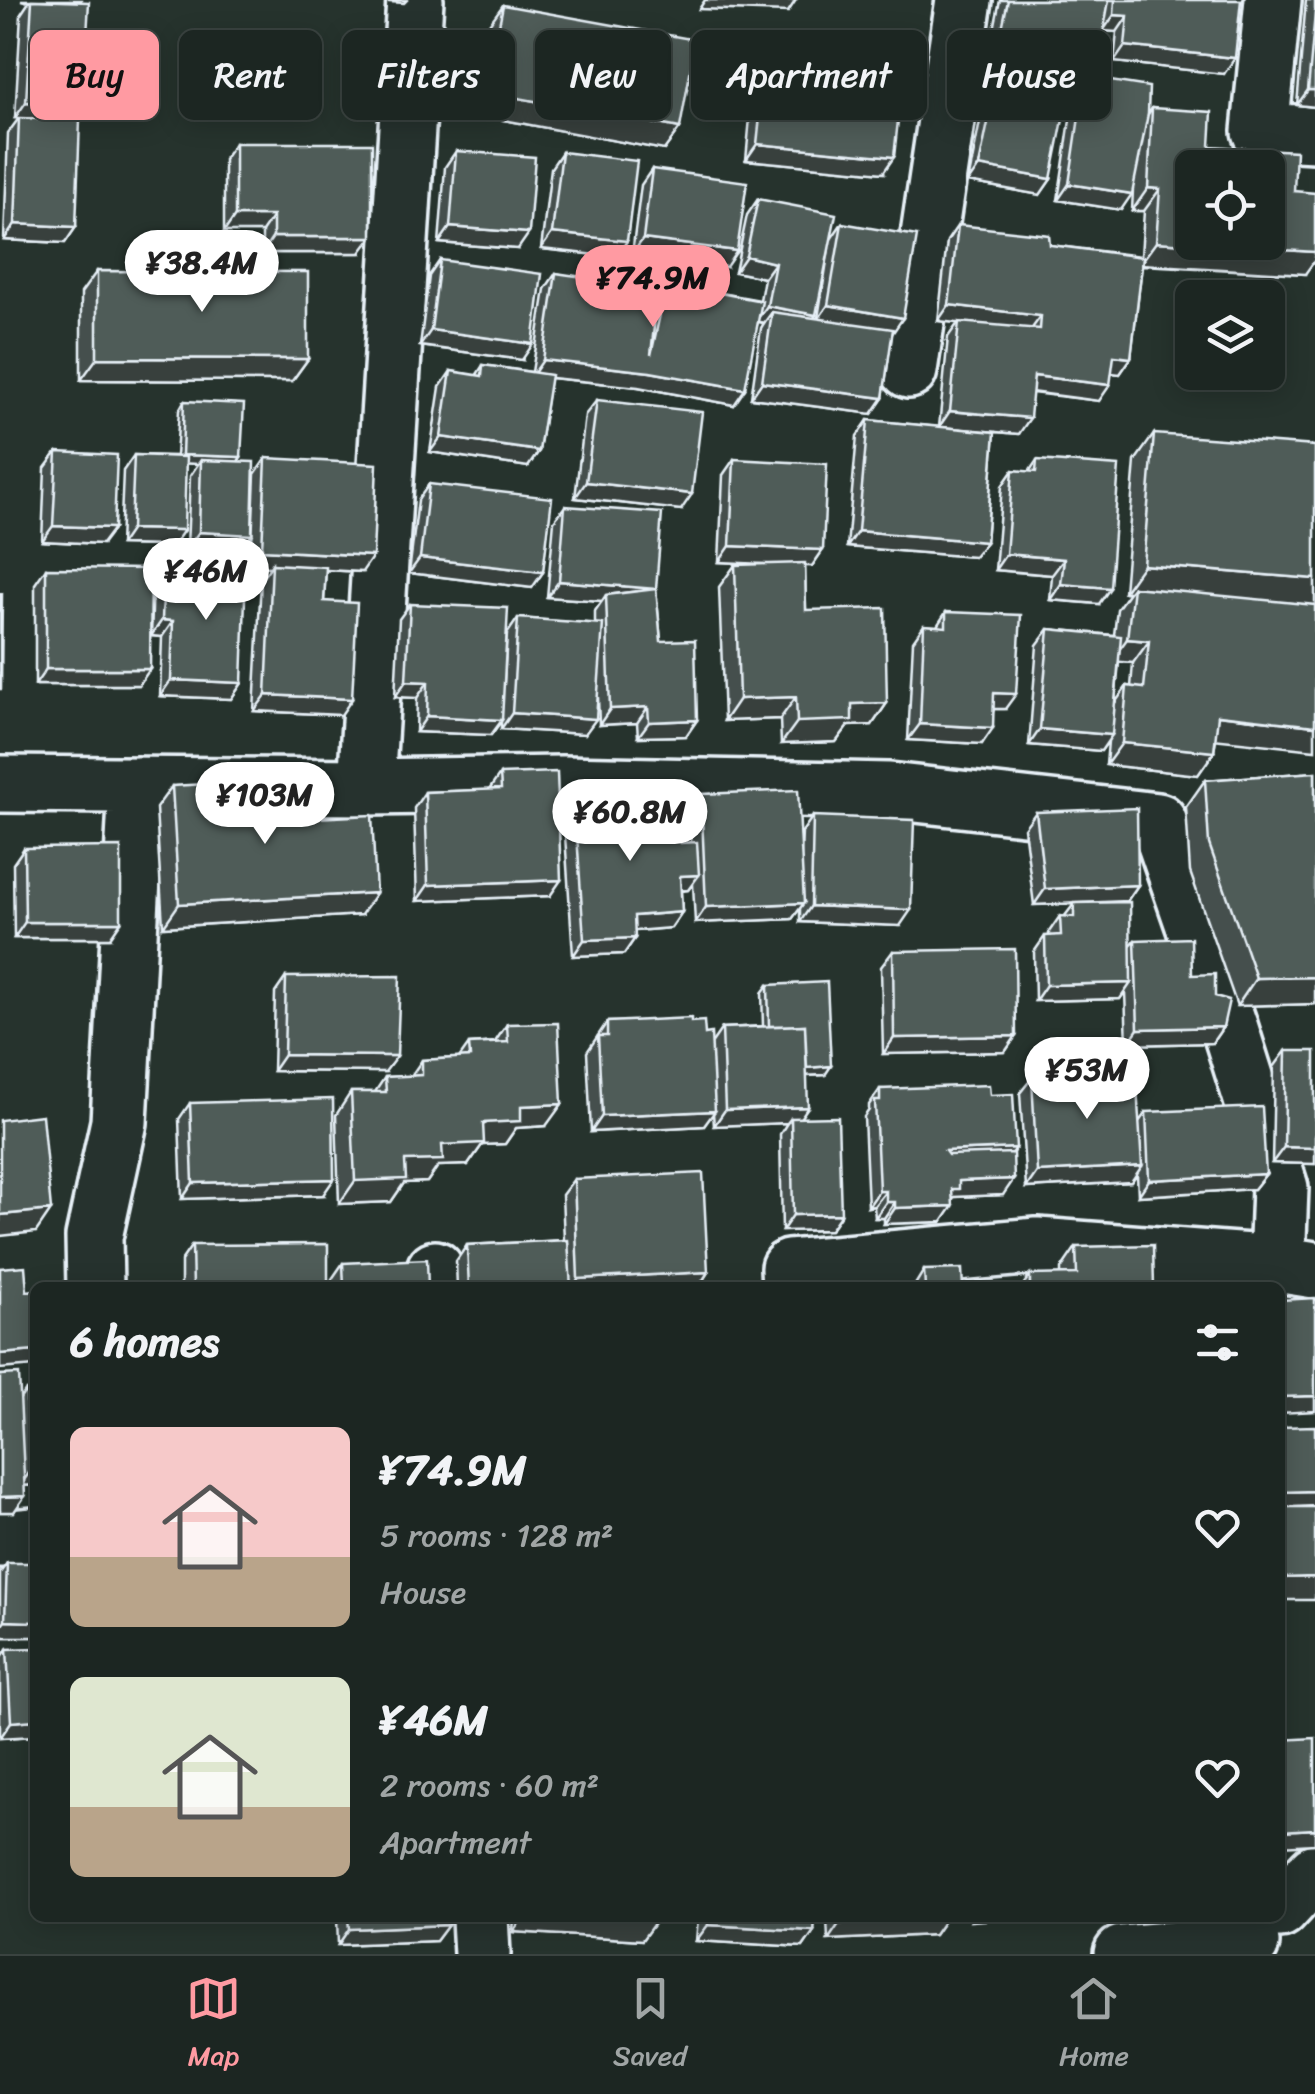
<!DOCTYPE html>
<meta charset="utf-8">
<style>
body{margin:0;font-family:Sriracha,sans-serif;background:#29322f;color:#f1f3f6;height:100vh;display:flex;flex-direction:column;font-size:38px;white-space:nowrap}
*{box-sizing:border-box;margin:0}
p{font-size:32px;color:#a0a5a5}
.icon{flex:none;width:55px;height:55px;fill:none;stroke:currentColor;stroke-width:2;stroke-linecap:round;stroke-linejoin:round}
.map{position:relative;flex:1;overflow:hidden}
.panel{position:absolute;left:30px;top:1282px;width:1255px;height:640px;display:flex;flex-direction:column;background:#1c2622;border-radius:15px;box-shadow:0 5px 25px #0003,0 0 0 2px #3a4340}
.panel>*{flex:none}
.banner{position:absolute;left:30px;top:30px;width:1255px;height:90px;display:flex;gap:20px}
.controls{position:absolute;left:1175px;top:150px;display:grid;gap:20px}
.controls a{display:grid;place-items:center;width:110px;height:110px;border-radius:15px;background:#1c2622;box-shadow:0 5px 25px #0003,0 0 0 2px #3a4340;font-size:50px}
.price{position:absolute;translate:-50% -85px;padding:0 22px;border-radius:35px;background:#fff;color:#222;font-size:32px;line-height:65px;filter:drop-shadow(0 2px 5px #0008)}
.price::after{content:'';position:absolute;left:50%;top:60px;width:30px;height:22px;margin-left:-15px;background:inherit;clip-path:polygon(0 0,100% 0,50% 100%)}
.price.active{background:#ff9aa2;color:#111}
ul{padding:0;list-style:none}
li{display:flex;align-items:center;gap:30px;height:250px;padding:0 40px}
li span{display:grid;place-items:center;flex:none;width:280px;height:200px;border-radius:15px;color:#555}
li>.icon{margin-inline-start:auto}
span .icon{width:120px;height:120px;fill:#fffc;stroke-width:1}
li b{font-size:42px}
h2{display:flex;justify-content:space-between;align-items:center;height:120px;padding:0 40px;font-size:42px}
.pill{padding:0 35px;border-radius:15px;background:#1c2622;box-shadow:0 5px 25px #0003,0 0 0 2px #3a4340;font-size:35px;line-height:90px}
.pill.active{background:#ff9aa2;color:#111}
.tab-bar{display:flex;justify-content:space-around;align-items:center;height:140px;border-top:2px solid #3a4340;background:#1c2622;font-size:28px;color:#a0a5a5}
.tab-bar a{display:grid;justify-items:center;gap:5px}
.tab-bar .active{color:#ff9aa2}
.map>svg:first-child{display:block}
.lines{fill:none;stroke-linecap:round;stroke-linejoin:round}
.minor-casing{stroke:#e8f1f8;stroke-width:62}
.minor{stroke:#26332d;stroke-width:55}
.wall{fill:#454f4d;stroke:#e8f1f8;stroke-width:2.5;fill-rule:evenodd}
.shaded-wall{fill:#38403e;stroke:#e8f1f8;stroke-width:2.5}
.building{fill:#505c59;stroke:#e8f1f8;stroke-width:2.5;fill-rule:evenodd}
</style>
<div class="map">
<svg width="1315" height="1954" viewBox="0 0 1315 1954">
<rect width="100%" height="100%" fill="#26332d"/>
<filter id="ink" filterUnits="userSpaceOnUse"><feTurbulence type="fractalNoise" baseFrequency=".01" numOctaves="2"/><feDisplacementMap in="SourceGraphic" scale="20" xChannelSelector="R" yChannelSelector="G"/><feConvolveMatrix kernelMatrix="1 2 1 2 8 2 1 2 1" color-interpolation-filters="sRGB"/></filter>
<g filter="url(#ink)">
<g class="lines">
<defs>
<path id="minor" d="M1273,0L1260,131L1315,134
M909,370L964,0
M0,784L366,787L562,784L889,791L1158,821L1230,1029L1280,1188L1277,1264
M366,787L415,0
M435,1269L437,1288
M95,1288L94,1237L119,1122L137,785
M790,1288L789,1268L1037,1246L1277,1264L1315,1270
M0,1539L35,1536
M1280,1910L1315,1872
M480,1918L482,1954
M1122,1954L1251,1943"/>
</defs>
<use href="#minor" class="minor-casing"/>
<use href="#minor" class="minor"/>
</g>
<path class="wall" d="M21,0H81L73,120L76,227L65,243L4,240L8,133L19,118H15L21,14L29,2Z
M1000,0H1241L1224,74L1114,62L1117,32L1103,31L1099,56L1088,72L989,54Z
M1306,0H1315V107L1297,105Z
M503,5L680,128L664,150L471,114L487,27Z
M1000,65L1051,179L1040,195L968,182L988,81Z
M765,70L883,173L746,160L753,86Z
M1085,77L1148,114L1152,108L1210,146L1294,191L1305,274L1142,265L1131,358L1120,374L1112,373L1099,401L1032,393L1019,434L995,432L986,542L974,557L847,547L857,436L868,420L939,427L948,337L958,323L938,321L947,241L958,225L1050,245L1141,256L1144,211H1132L1133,189L1121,210L1058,200L1074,93Z
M235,143L360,253H262V232H224V159Z
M456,151L518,249L439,243L445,167Z
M562,152L616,257L541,249L551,168Z
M652,169L726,267L632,254L641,185Z
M758,199L831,239L842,223L892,333L883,398L872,414L751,398L761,328L764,323L758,322L734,405L638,387L550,378L539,451L528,467L430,452L440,387L451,371L476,376L483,365L532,372L545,289L556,273L657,297L667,283L760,300L764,278L735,272L747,215ZM829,248L818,318H814Z
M440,260L522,360L420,346L429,276Z
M97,271L308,359L292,381L81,380V293Z
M597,400L681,510L575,498L585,415Z
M184,401L241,457L238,461L240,550L187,548L190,476L198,464L186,463L173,546L120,545L123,471L134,455L176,456L179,410Z
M1154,434L1216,739L1214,752L1198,775L1106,765L1108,741L1101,751L1029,745L1037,645L1049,629L1114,635L1117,609L1129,592H1124L1135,461ZM1119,662L1133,663L1131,687L1127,686L1115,703Z
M57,452L102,544L42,541L45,468Z
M266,458L362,572L326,570L324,601L341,715L254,711L261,580L270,567L251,566L255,474Z
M734,459L823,550L812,566H805L806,610L887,703L872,725L848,726L836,742L781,744L780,719L724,721L719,587L735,565L768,564L719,562L723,475Z
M1037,460L1099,604L1050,600L1052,575L995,570L1002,486L1013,470L1029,472Z
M429,484L543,572L532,588L409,573L418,500Z
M565,506L656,589L661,641L697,720L686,736L638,737L637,723L599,725L598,697L585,734L501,729V721L491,735L416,732L417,698L395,697L399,619L410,604L504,683L507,634L518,618L595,624V611L602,601L547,597L554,521Z
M164,567L242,683L231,699L160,696L162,637L151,636L153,583Z
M46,568L139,685H35V584Z
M946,612L1005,709H994L982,744L908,740L913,641L924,625L937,626Z
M1315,772V1004L1237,1006L1190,872L1186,807L1205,780Z
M500,774L550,896L417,901L414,808L425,792L489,790Z
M172,786L278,820L361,915L163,927L156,808Z
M701,794L801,854L802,832L813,816L900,926L800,922V908L792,919L695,923L693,884L688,890L681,891L682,912L671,928L634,931L635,938L624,954L573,956L564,820L575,804L681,843L691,842L689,810Z
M1036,812L1138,885L1127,901L1085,903L1130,946L1135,940L1192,975L1215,996L1223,1027L1212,1043L1127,1045L1125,992L1120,999L1035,1001L1034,952L1045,936L1049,935V932L1060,916L1064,917L1074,904L1034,905L1024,828Z
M24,848L110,938H14L13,864Z
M893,951L1016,1036L1005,1052L883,1054L881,967Z
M286,977L385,1072L273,1071L275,993Z
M768,985L825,1075L807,1076L800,1118L841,1214L830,1230L782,1231L780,1134L787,1123L714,1126L713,1113L704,1126L591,1132L587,1052L607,1022H691L705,1034L711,1044L722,1028L763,1026L762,993Z
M507,1024L546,1126L516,1128L505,1144L482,1145L468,1165L438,1166L427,1182L404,1183L391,1202L339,1204L336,1115L351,1092H375L385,1077L411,1076L422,1060L459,1058L469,1044L495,1042Z
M1286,1051L1315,1164L1272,1163L1274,1067Z
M1032,1078L1139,1122L1146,1112L1266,1174L1254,1189L1138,1196L1137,1174L1131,1182L1026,1188L1020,1093Z
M880,1089L990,1095L1016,1148L1012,1153L1003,1195L954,1197L942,1222L884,1224V1218H875L874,1206L868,1207L864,1117L869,1110V1105Z
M190,1103L323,1195L182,1199L179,1119Z
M574,1179L708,1272L698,1288H457L456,1261L467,1245L564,1240L562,1195Z
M192,1245L328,1288H181V1261Z
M1076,1247L1154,1288L1061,1274V1269Z
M343,1263L428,1288H332V1279Z
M924,1270L963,1288H913Z
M1030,1275V1288H1021Z
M0,1375L20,1399L26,1390H35V1485L24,1486L14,1512H0Z
M7,1563L35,1637H0V1573Z
M7,1649L35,1736L0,1738V1660Z
M337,1918H447L448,1925L436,1941L338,1945Z
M514,1918H658L642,1940L513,1932Z
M698,1918H815L814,1931L803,1947L696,1941Z
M827,1918H945V1919L934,1935L828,1940Z"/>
<path class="shaded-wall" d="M359,0H407L404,3Z
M705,0H796L788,12L699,9Z
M1114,15L1128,16L1117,32L1103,31Z
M1000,38L1099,56L1088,72L989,54Z
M1125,46L1235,58L1224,74L1114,62Z
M1308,90H1315V107L1297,105Z
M486,92L680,128L664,150L471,114Z
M26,102L83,104L72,120L15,118Z
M757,144L894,157L883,173L746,160Z
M979,166L1051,179L1040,195L968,182Z
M1069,184L1132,194L1121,210L1058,200Z
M1148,188L1160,189L1144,211H1132Z
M235,216H273L262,232H224Z
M15,224L76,227L65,243L4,240Z
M450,227L529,233L518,249L439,243Z
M552,233L627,241L616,257L541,249Z
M273,237H372L360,253H262Z
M643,239L737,251L726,267L632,254Z
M1156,242L1315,252V260L1305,274L1140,264Z
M746,256L775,263L764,278L735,272Z
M828,305L903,318L892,334L817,321Z
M949,305L1041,316L1030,331L938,321Z
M767,306L816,315L805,330L772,312L764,323L756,321Z
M431,330L533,344L522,360L420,346Z
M1114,356L1131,358L1120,374L1103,372Z
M97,358L308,359L292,381L81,380Z
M543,360L650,372L745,389L734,405L638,387L532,376Z
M1034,376L1110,385L1099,401L1023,391Z
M762,382L883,398L872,414L751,398Z
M950,411L1030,418L1019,434L939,427Z
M441,437L539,451L528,467L430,452Z
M182,455L241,457L235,466L201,460L198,464L176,463Z
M586,482L692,494L681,510L575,498Z
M53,526L114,528L102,544L42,541Z
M131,529L184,530L173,546L120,545Z
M858,531L986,542L974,557L847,547Z
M199,532L252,535L240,550L187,548Z
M730,546L823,550L812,566L719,562Z
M262,550L373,556L362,572L272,567V564L270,567L251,566Z
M1006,554L1064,559L1052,575L995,570Z
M420,558L543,572L532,588L409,573Z
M1143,565L1315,579V608L1133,587L1129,592H1124Z
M559,581L656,589L606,595L602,601L547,597Z
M1061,584L1110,588L1099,604L1050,600Z
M162,620L173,621L162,637L151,636Z
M1127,639L1149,641L1133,663L1111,661Z
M46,669H150L139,685H35Z
M171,680L242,683L231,699L160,696Z
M406,681L428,682L417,698L395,697Z
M994,693L1016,694L1005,709H983Z
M266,695L352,699L341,715L254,711Z
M796,697L780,719L724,721L739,699Z
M887,703L872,725L848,726L836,742L781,744L797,722L852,704Z
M648,707L637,723L599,725L610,709Z
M512,713L596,719L585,734L501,729Z
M1218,715L1315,726V750L1203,738Z
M427,716L502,720L491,735L416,732Z
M697,720L686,736L638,737L649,722Z
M920,724L993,728L982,744L908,740Z
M1040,729L1112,735L1101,751L1029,745Z
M1122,743L1214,752L1198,775L1106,765Z
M699,875L688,890L669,891L680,876Z
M561,880L550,896L417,901L428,885Z
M1138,885L1127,901L1034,905L1045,889Z
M376,893L361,915L163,927L179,904Z
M804,903L792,919L695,923L706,907Z
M811,906L911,910L900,926L800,922Z
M682,912L671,928L623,932L634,916Z
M25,922H121L110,938H14Z
M635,938L624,954L573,956L584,940Z
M1315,977V1004L1237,1006L1256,978Z
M1131,983L1120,999L1035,1001L1046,985Z
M1223,1027L1212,1043L1127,1045L1138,1029Z
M1016,1036L1005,1052L883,1054L894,1038Z
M284,1055L397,1056L385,1072L273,1071Z
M831,1066L825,1075L800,1076L806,1068Z
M562,1104L546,1126L516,1128L505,1144L482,1145L468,1165L438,1166L427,1182L404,1183L391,1202L339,1204L355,1181L442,1145L521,1106Z
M808,1107L797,1123L791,1118L787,1123L714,1126L725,1110Z
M715,1111L704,1126L591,1132L602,1116Z
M1284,1147L1315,1148V1164L1272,1163Z
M1016,1148L1005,1164L934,1167L945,1151Z
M1142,1166L1131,1182L1026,1188L1037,1172Z
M1266,1174L1254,1189L1138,1196L1149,1180Z
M334,1179L323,1195L182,1199L193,1183Z
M1014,1179L1003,1195L954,1197L948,1204L941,1205L959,1181Z
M879,1191H886L874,1206L868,1207Z
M886,1202H895L884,1218H875Z
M953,1206L942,1222L884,1224L895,1208Z
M51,1210L36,1232L0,1236V1215Z
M841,1214L830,1230L782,1231L793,1215Z
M708,1272L698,1288H572L578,1279Z
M35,1351V1366L0,1369V1354Z
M1315,1396V1411L1280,1413V1397Z
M31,1470H35V1485L20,1486Z
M1315,1491V1506L1280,1508V1492Z
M25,1496L14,1512H0V1497Z
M1315,1577V1600H1280V1578Z
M5,1621L35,1622V1637H0V1628Z
M35,1720V1736L0,1738L11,1722Z
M1315,1829V1844L1280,1846V1831Z
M523,1918H658L642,1940L513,1932Z
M973,1918H1012L971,1921Z
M945,1919L934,1935L828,1940L839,1924Z
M448,1925L436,1941L338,1945L349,1929Z
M708,1925L814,1931L803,1947L696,1941Z"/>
<path class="building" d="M32,0L89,2L83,104L26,102Z
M1008,0H1109L1099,56L1000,38Z
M1115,0H1241L1235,58L1125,46L1128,16L1114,15Z
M503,5L696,40L680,128L486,92Z
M1315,13V90H1308Z
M1000,65L1071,80L1051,179L979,166Z
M765,70L902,84L894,157L757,144Z
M1085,77L1149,87L1148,114L1132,194L1069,184Z
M1152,108L1212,112L1210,146L1296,151L1294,191L1315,193V252L1156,242L1160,189L1148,188ZM1192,168H1268V242H1192Z
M19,118L80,120L76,227L15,224Z
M235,143H372V237H273V216H235Z
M456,151L535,157L529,233L450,227Z
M562,152L637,161L627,241L552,233Z
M652,169L747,182L737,251L643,239Z
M758,199L836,214L816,315L767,306L775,263L746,256Z
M842,223L917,236L903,318L828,305Z
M958,225L1049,235L1050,245L1143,257L1131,358L1114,356L1110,385L1034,376L1030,418L950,411L959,322L1040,329L1041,316L949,305Z
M440,260L542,274L533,344L431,330Z
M97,271L308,272V359L97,358Z
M556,273L658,288L651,355L667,283L762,301L745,389L650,372L543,360Z
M772,312L893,329L883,398L762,382Z
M483,365L551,375L539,451L441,437L451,371L482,376Z
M597,400L702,412L692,494L586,482Z
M184,401L244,404L241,457L182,455Z
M868,420L995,432L986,542L858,531Z
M1154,434L1315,446V579L1143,565Z
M57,452L117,455L114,528L53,526Z
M134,455L186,457L184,530L131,529Z
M266,458L377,464L373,556L262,550Z
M734,459L827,464L823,550L730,546Z
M201,460L254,462L252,535L199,532Z
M1037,460L1119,466L1110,588L1061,584L1064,559L1006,554L1013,470L1036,472Z
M429,484L552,498L543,572L420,558Z
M565,506L662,513L656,589L559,581Z
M805,563L806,610L885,608L887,703L852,704V720L797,722L796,697L739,699L735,565Z
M272,564L326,567L324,601L357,603L352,699L266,695Z
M164,567L246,570L242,683L171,680L173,621L162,620Z
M46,568L151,569L150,669H46Z
M1133,587L1315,605V726L1218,715L1214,752L1122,743L1127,686L1144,688L1149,641L1127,639Z
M656,589L661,641L695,640L697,720L649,722L648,707L610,709L606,595Z
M0,594H2L1,689H0Z
M410,604L508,608L502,720L427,716L428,682L406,681Z
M946,612L1021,615L1016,694L994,693L993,728L920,724L924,625L946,627Z
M518,618L603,624L596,719L512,713Z
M1049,629L1121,636L1112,735L1040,729Z
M557,772L561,880L428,885L425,792L501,789L500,774Z
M1315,772V977L1256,978L1209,844L1205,780Z
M276,780L278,820L372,815L376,893L179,904L172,786Z
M798,790L804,903L706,907L701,794Z
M678,797L681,843L697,842L699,875L680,876L682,912L634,916L635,938L584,940L575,804Z
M1137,808L1138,885L1045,889L1036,812Z
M813,816L914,820L911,910L811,906Z
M121,847V922H25L24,848Z
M1130,902L1131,983L1046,985L1045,936L1061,935L1060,916L1074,917V903Z
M1191,938L1192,975L1215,974V996L1229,1000L1223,1027L1138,1029L1135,940Z
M1015,949L1016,1036L894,1038L893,951Z
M400,976L397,1056L284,1055L286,977Z
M827,982L831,1066L807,1068L805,1025L769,1026L768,985Z
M691,1018V1022L704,1021L705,1034L711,1033L715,1111L602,1116L598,1036H607V1022Z
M558,1023L562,1104L521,1106V1121L483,1123L484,1143L442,1145L443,1160L405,1161L406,1179L355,1181L351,1092H386L385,1077L422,1075V1060L470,1057L469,1044L508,1042L507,1024Z
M805,1025L808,1107L725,1110L722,1028Z
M1286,1051H1315V1148L1284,1147Z
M1136,1071L1142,1166L1037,1172L1032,1078Z
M989,1085L990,1095L1013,1094L1016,1148L945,1151L948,1155L1013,1153L1014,1179L959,1181V1189H952L953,1206L895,1208V1202H886V1191H879L875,1101H880V1089Z
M333,1099L334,1179L193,1183L190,1103Z
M1262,1107L1266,1174L1149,1180L1146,1112Z
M42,1115L51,1210L0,1215V1120Z
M838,1117L841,1214L793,1215L791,1118Z
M703,1173L708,1272L578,1279L574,1179Z
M568,1240L571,1288H469L467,1245Z
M328,1244V1288H193L192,1245Z
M1153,1245L1154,1288H1030V1275L1077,1274L1076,1247Z
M427,1259L428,1288H344L343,1263Z
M25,1266L27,1291L35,1290V1351L0,1354V1268Z
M962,1269L963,1288H925L924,1270Z
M1315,1298V1396L1280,1397V1300Z
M19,1374L25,1496L0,1497V1375Z
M26,1390H35V1470H31Z
M1315,1426V1491L1280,1492V1427Z
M1280,1507H1315V1577L1280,1578Z
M7,1563H35V1622L5,1621Z
M35,1648V1720L11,1722L7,1649Z
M1315,1738V1829L1280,1831V1740Z
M348,1918H447L448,1925L349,1929Z
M708,1918H815L814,1931L708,1925Z
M839,1918H945V1919L839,1924Z"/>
</g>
</svg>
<div class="controls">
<a><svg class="icon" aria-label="locate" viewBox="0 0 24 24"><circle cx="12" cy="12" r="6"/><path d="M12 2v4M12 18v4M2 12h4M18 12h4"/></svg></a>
<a><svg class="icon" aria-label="layers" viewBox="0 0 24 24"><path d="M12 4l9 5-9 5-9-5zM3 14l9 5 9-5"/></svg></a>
</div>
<b class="price" style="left:202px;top:315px">¥38.4M</b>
<b class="price active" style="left:653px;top:330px">¥74.9M</b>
<b class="price" style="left:206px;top:623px">¥46M</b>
<b class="price" style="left:265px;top:847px">¥103M</b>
<b class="price" style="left:630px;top:864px">¥60.8M</b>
<b class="price" style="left:1087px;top:1122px">¥53M</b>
<div class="banner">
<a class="pill active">Buy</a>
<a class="pill">Rent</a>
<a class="pill">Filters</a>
<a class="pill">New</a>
<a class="pill">Apartment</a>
<a class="pill">House</a>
</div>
<section class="panel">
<h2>6 homes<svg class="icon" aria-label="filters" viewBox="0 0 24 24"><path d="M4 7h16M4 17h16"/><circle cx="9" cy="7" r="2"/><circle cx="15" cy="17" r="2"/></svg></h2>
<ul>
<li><span style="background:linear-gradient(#f6c9c9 65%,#b9a48a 0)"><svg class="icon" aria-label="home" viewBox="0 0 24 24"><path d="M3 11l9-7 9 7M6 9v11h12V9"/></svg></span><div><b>¥74.9M</b><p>5 rooms · 128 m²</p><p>House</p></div><svg class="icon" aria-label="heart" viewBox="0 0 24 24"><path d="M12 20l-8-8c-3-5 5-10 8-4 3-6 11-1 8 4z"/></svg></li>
<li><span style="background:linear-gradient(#dfe7d0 65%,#b9a48a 0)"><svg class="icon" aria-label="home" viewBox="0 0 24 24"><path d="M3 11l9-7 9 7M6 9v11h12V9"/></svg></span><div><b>¥46M</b><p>2 rooms · 60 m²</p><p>Apartment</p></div><svg class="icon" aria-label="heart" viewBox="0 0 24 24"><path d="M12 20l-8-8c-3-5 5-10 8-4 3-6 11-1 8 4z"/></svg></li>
</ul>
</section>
</div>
<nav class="tab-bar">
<a class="active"><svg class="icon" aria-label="map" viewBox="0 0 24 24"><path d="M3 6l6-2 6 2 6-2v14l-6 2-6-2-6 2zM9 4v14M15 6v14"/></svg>Map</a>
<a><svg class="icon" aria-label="saved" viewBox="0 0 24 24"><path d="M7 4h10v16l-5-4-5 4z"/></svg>Saved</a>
<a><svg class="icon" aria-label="home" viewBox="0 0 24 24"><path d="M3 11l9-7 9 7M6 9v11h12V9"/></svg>Home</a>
</nav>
